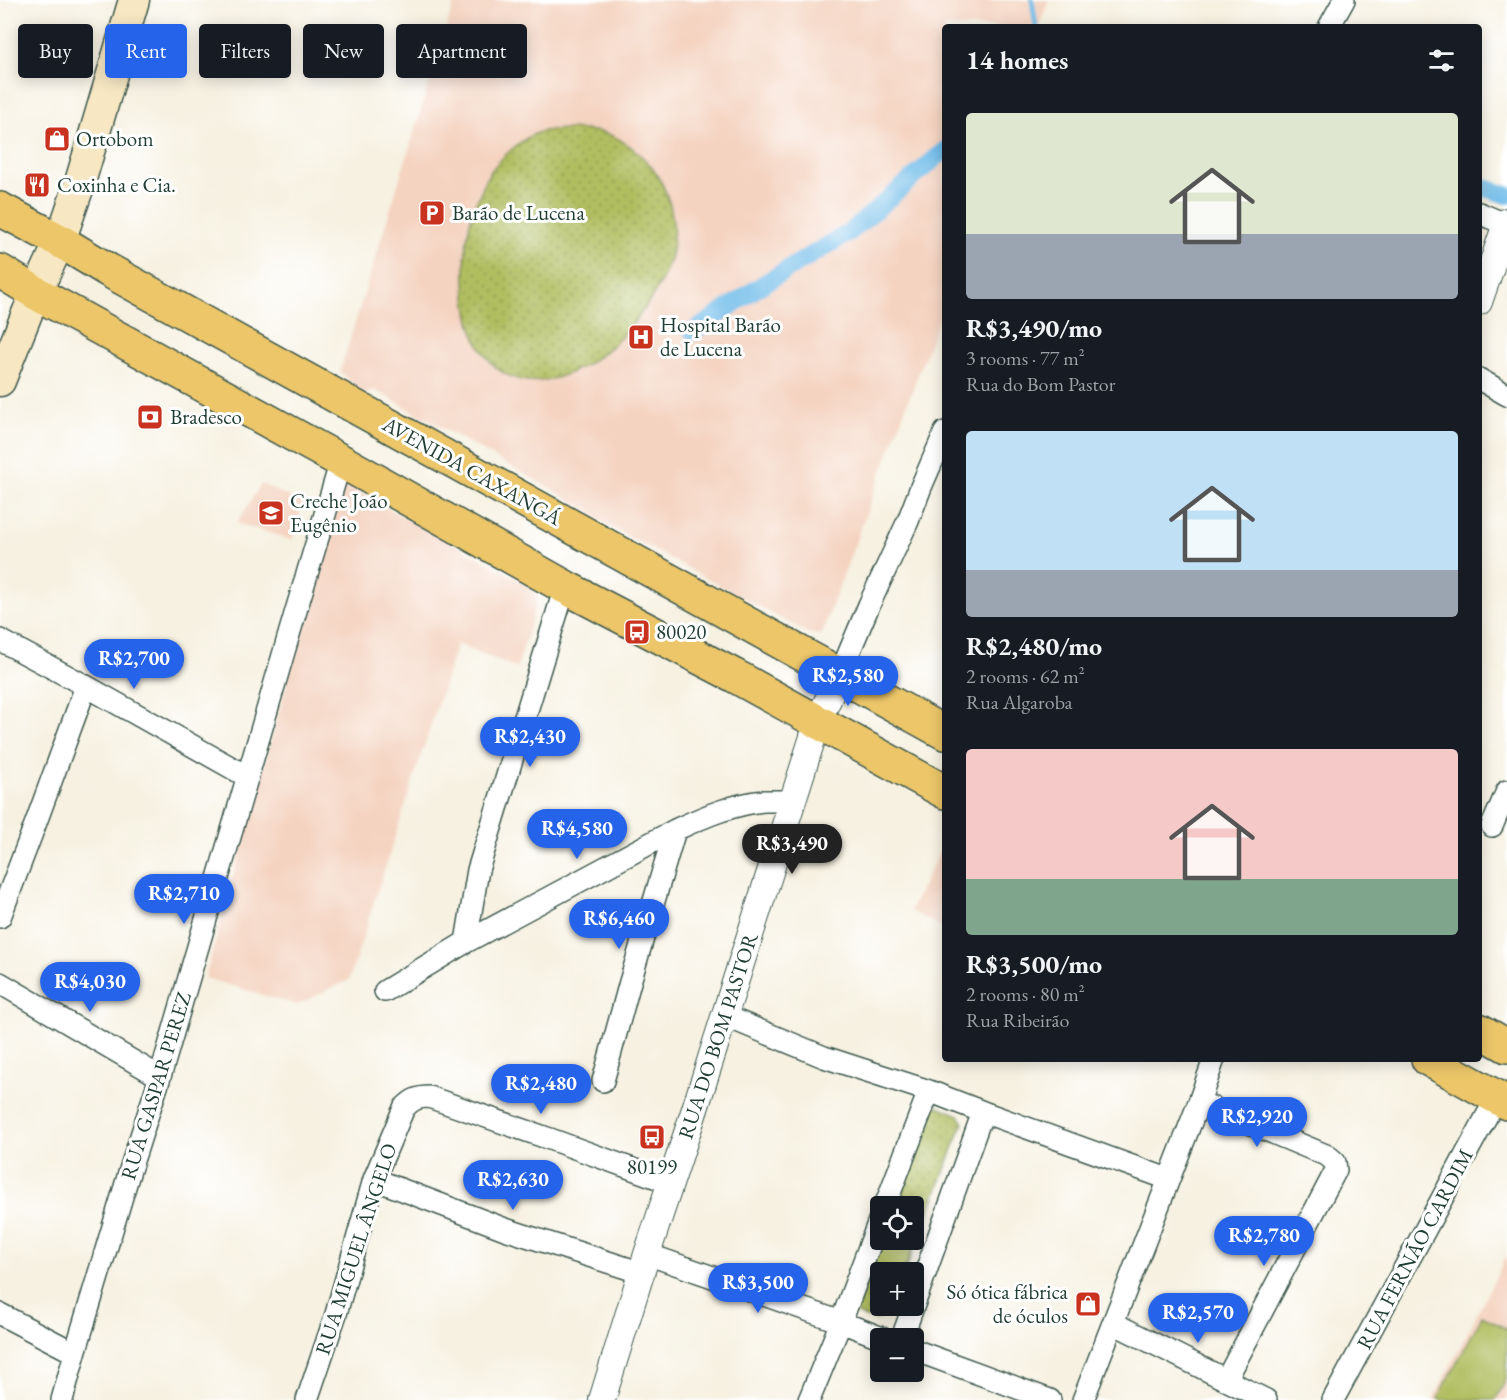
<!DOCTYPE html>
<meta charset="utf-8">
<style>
body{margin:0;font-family:"EB Garamond",serif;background:#242831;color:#f1f3f6;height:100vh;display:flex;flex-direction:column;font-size:22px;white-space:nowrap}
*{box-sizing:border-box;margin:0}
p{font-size:20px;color:#9ea1a6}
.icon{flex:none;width:33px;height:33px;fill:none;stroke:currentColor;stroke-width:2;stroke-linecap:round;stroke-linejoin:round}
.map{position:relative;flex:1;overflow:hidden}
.panel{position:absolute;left:942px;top:24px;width:540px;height:1038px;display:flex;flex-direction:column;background:#171b24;border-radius:6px;box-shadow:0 3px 15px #0003}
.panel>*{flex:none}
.top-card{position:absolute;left:18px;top:24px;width:570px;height:54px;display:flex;gap:12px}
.tools{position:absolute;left:870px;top:1196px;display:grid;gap:12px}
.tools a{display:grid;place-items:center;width:54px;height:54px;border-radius:6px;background:#171b24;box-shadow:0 3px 15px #0003;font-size:30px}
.price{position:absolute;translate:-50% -51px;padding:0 14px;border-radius:21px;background:#2563eb;color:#fff;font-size:20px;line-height:39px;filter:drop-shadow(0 2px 3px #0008)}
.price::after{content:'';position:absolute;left:50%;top:36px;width:18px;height:14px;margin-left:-9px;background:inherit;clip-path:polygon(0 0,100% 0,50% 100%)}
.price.active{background:#222;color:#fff}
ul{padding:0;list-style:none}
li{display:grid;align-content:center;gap:12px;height:318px;padding:0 24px}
li span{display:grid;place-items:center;height:186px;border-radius:6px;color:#555}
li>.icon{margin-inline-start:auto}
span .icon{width:108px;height:108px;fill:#fffc;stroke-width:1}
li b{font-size:26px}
h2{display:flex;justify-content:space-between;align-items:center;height:72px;padding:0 24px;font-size:26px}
.pill{padding:0 21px;border-radius:6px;background:#171b24;box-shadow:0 3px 15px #0003;font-size:21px;line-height:54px}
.pill.active{background:#2563eb;color:#fff}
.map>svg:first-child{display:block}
.built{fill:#f4d3c0}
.park{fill:url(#park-dots);stroke:#687e4a;stroke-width:1.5}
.pitch{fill:#b1be60;stroke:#687e4a;stroke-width:1.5}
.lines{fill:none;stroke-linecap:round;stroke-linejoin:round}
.stream{stroke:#70bce9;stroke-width:5}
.canal{stroke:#70bce9;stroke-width:18}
.minor-casing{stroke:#3f584e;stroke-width:24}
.tertiary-casing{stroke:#3f584e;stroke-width:28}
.secondary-casing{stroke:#3f584e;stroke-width:33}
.primary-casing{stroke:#3f584e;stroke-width:36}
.minor{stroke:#fff;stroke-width:21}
.tertiary{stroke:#fff;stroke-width:26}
.secondary{stroke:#f7e8c3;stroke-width:30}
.primary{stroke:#ecc669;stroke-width:33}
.labels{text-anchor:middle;stroke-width:6;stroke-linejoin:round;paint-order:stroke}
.poi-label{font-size:21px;fill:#1f3d34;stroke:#fff;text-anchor:start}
.street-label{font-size:21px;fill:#1f3d34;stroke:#fff}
</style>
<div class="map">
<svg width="1507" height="1400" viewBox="0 0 1507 1400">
<defs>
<pattern id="park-dots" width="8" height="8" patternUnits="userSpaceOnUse" patternTransform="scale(1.5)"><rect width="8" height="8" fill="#b1be60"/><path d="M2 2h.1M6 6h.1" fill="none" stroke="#8f9c50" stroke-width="1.8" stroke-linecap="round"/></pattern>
</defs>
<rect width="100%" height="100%" fill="#fff"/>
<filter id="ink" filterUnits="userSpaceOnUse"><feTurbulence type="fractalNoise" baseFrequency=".0167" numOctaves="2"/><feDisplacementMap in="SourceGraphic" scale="12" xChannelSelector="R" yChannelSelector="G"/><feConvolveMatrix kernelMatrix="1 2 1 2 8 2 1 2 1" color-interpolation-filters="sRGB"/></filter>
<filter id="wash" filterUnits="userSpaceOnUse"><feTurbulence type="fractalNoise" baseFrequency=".008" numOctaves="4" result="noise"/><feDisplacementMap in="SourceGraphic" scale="24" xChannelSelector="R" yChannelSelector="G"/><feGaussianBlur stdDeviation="1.35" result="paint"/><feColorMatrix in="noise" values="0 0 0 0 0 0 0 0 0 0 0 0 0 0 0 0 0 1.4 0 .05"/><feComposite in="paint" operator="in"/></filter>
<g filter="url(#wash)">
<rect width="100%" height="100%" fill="#f6f1e1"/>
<path class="built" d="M455,0H1049L1039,27H945V302L821,635L808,633L598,520L590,511L375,390L363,393L340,372Z
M342,483L532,587L536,595V603L517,668L457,644L349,980L297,1005L205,978Z
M261,484L303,503L292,540L237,523Z
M945,841V928L910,911Z
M1507,1255V1400H1433Z"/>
<path class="park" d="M568,129C579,130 590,130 600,132C623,137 645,156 657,175C673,201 678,233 669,262C661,289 634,326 614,344C571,382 508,405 477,341C461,307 462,247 473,211C475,204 479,197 482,190C484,185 486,179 489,174C498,160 521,139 537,133C546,129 559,130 568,129Z
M938,1106L959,1115L963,1122L962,1126L905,1272H880V1305H891C883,1324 871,1322 855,1312L880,1239H914V1206H888L932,1107Z"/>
<path class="pitch" d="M897,1194L929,1207L903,1272H894L869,1262L880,1239H914V1206H892Z
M1482,1316L1507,1329V1378L1495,1400H1443L1438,1398Z"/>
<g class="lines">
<path class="stream" d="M1032,0L1036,27"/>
<path class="canal" d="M1479,186L1507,195
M693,332L763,284L850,232L945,150"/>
</g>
</g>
<g filter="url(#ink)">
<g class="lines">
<defs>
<path id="minor" d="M1329,27L1344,0
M1479,213L1507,225
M1479,379L1507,395
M0,640L86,686L248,777
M840,674L869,605L908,521L921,487L945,432
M1492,826L1507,791
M0,917L35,825L86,686
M466,942L478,870L565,587
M0,983L160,1077
M385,991L466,942L675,830C703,817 733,804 764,801C774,801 783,801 793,801
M725,1016L824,1057L929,1091L983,1112L1168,1179
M603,1081L630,982L675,830
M1199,1102L1328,1156L1335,1162L1336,1170L1226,1380
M374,1179L505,1229L642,1273
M885,1206L929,1091
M647,1254L841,1322L882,1338
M0,1314L75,1353
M1113,1323L1266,1400
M902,1338L983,1112
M914,1350L1050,1400
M62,1400L75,1353L130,1170L160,1077L295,614L341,461
M307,1400L336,1314L374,1179L404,1108C412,1100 417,1097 429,1097L550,1139L671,1183
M809,1400L841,1322L880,1218
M1083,1400L1199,1102L1214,1059
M1333,1400L1497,1097"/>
<path id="tertiary" d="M1479,302L1507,221
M602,1400L647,1254L693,1115L818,721L840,674"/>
<path id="secondary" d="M0,381L28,311L60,241L78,189L134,0"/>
<path id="primary" d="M0,209L60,241L108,270L945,733
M0,271L36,293L341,461L565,587L735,676L945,792
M1479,1030L1507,1046
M1428,1059L1507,1103"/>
</defs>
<use href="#minor" class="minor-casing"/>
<use href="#tertiary" class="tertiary-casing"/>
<use href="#secondary" class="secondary-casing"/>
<use href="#primary" class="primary-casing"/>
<use href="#minor" class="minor"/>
<use href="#tertiary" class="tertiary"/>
<use href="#secondary" class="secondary"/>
<use href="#primary" class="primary"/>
</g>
</g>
<defs>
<symbol id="shop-square" viewBox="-11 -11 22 22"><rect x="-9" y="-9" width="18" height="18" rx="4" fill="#c8321e" stroke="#fff"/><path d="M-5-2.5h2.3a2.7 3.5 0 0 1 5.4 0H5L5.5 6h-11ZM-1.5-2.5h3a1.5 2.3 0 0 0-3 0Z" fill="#fff"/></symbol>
<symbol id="restaurant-square" viewBox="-11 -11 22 22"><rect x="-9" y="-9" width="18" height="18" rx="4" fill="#c8321e" stroke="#fff"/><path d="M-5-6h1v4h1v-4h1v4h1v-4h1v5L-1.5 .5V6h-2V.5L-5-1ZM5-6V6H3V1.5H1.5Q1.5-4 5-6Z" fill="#fff"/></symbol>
<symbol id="parking-square" viewBox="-11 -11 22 22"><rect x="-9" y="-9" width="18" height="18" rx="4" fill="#c8321e" stroke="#fff"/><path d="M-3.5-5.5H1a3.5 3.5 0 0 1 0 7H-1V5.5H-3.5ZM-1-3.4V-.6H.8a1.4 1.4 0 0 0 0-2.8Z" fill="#fff"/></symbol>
<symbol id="hospital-square" viewBox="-11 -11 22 22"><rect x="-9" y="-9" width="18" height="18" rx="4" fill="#c8321e" stroke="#fff"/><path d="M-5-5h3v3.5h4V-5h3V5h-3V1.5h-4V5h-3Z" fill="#fff"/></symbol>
<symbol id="bank-square" viewBox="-11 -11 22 22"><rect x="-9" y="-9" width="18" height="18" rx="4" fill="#c8321e" stroke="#fff"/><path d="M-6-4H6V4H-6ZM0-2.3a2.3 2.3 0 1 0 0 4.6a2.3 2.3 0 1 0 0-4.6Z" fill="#fff"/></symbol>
<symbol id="school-square" viewBox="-11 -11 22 22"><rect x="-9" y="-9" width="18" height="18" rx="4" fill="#c8321e" stroke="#fff"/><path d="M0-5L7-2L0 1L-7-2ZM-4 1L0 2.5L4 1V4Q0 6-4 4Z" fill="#fff"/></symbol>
<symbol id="bus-square" viewBox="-11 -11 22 22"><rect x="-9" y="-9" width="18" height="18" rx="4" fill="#c8321e" stroke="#fff"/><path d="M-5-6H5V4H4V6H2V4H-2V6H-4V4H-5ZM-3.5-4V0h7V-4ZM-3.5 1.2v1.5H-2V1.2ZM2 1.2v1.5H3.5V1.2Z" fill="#fff"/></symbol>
</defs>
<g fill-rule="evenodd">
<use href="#shop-square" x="42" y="124" width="30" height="30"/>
<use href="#restaurant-square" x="22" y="170" width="30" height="30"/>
<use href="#parking-square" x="417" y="198" width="30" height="30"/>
<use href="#hospital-square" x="626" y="322" width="30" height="30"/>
<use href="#bank-square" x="135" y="402" width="30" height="30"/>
<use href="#school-square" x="256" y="498" width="30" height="30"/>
<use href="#bus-square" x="622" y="617" width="30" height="30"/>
<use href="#bus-square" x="637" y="1122" width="30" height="30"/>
<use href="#shop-square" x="1073" y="1289" width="30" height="30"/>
</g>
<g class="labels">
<g class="poi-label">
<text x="76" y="146">Ortobom</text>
<text x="57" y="192">Coxinha e Cia.</text>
<text x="452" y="220">Barão de Lucena</text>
<text x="660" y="332">Hospital Barão<tspan x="660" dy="24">de Lucena</tspan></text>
<text x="170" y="424">Bradesco</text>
<text x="290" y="508">Creche João<tspan x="290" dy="24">Eugênio</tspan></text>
<text x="656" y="639">80020</text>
<text x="652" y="1174" text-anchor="middle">80199</text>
<text x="1068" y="1299" text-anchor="end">Só ótica fábrica<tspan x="1068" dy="24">de óculos</tspan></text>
</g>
<g class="street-label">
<text transform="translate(472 471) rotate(29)" y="7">AVENIDA CAXANGÁ</text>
<text transform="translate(718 1036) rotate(-72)" y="7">RUA DO BOM PASTOR</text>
<text transform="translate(156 1086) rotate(-73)" y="7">RUA GASPAR PEREZ</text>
<text transform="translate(356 1249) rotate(-72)" y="7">RUA MIGUEL ÂNGELO</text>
<text transform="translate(1415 1249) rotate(-62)" y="7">RUA FERNÃO CARDIM</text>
</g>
</g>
</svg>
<div class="tools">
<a><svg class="icon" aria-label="locate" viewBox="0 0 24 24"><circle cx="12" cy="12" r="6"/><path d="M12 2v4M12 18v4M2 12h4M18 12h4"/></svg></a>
<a>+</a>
<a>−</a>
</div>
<b class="price" style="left:134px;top:690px">R$2,700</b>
<b class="price" style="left:848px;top:707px">R$2,580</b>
<b class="price" style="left:530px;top:768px">R$2,430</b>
<b class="price" style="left:577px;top:860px">R$4,580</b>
<b class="price active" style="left:792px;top:875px">R$3,490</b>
<b class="price" style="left:184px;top:925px">R$2,710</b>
<b class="price" style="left:619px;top:950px">R$6,460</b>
<b class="price" style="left:90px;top:1013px">R$4,030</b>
<b class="price" style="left:541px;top:1115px">R$2,480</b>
<b class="price" style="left:1257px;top:1148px">R$2,920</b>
<b class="price" style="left:513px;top:1211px">R$2,630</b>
<b class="price" style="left:1264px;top:1267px">R$2,780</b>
<b class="price" style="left:758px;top:1314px">R$3,500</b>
<b class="price" style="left:1198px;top:1344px">R$2,570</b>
<div class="top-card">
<a class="pill">Buy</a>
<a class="pill active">Rent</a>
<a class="pill">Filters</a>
<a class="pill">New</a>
<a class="pill">Apartment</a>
</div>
<section class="panel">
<h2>14 homes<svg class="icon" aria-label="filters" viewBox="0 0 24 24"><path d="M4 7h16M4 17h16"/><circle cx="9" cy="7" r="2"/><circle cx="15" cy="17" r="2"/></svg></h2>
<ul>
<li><span style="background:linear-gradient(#dfe7d0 65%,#9aa5b1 0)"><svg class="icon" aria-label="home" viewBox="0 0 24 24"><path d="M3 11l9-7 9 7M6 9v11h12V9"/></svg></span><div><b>R$3,490/mo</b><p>3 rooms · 77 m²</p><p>Rua do Bom Pastor</p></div></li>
<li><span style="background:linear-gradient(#bfe0f5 75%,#9aa5b1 0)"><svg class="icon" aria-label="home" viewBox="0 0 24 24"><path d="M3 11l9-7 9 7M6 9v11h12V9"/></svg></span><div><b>R$2,480/mo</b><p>2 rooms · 62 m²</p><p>Rua Algaroba</p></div></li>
<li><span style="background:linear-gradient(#f6c9c9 70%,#7fa58c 0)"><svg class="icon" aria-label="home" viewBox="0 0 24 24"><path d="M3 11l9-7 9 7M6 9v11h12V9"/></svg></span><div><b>R$3,500/mo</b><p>2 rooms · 80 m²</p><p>Rua Ribeirão</p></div></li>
</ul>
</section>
</div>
